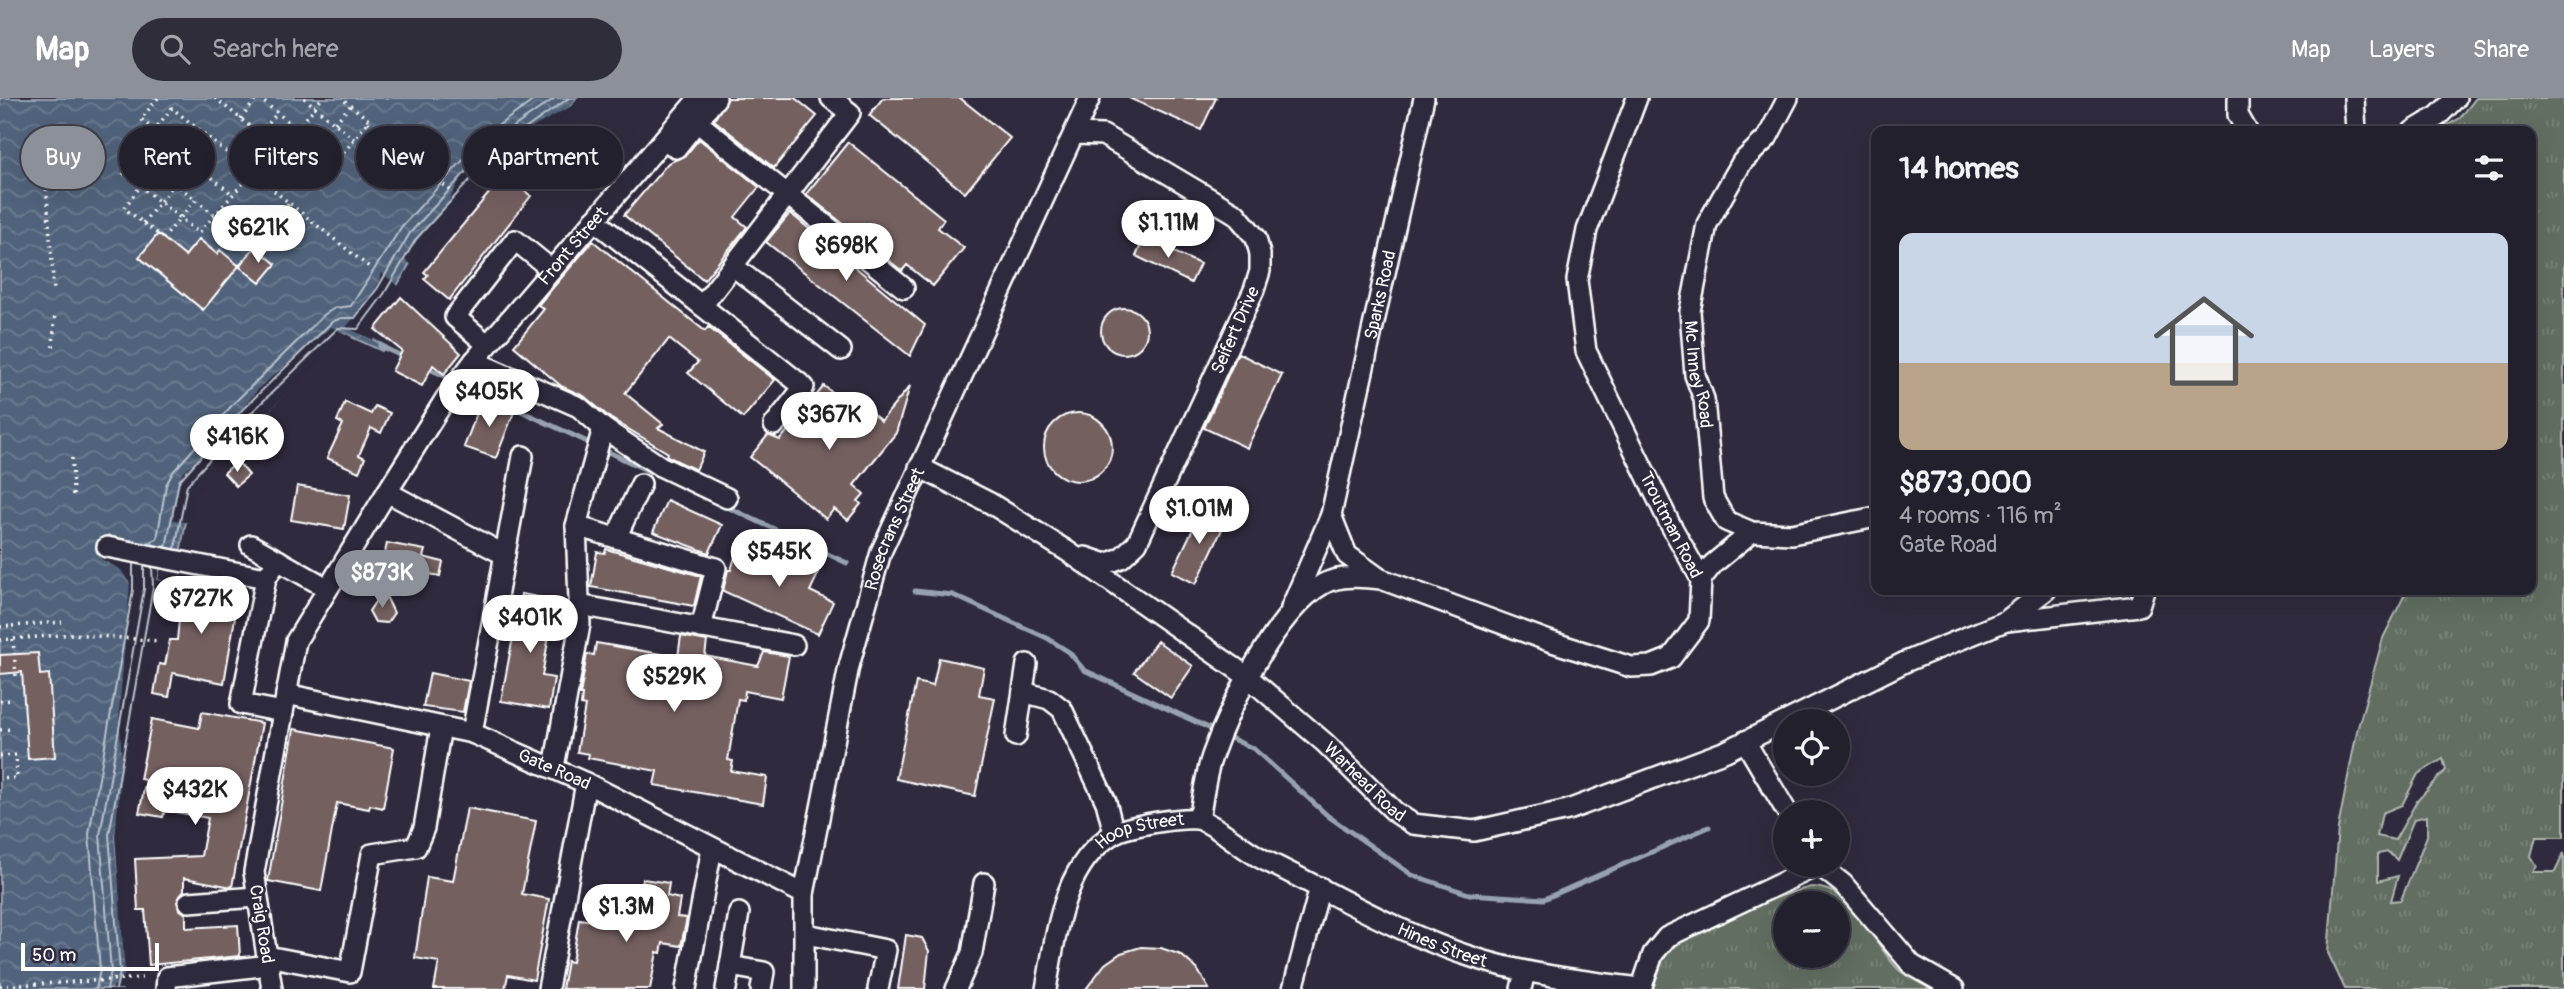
<!DOCTYPE html>
<meta charset="utf-8">
<style>
body{margin:0;font-family:Pangolin,sans-serif;background:#2f2d3a;color:#f1f3f6;height:100vh;display:flex;flex-direction:column;font-size:26px;white-space:nowrap}
*{box-sizing:border-box;margin:0}
p{font-size:23px;color:#a3a3aa}
.icon{flex:none;width:38px;height:38px;fill:none;stroke:currentColor;stroke-width:2;stroke-linecap:round;stroke-linejoin:round}
.map{position:relative;flex:1;overflow:hidden}
.sheet{position:absolute;left:1871px;top:28px;width:665px;height:469px;display:flex;flex-direction:column;background:#23202e;border-radius:14px;box-shadow:0 7px 28px #0002,0 0 0 2px #403e4a}
.sheet>*{flex:none}
.guide{position:absolute;left:21px;top:28px;width:665px;height:63px;display:flex;gap:14px}
.controls{position:absolute;left:1773px;top:611px;display:grid;gap:14px}
.controls a{display:grid;place-items:center;width:77px;height:77px;border-radius:50%;background:#23202e;box-shadow:0 7px 28px #0002,0 0 0 2px #403e4a;font-size:35px}
.scale{position:absolute;left:21px;bottom:18px;width:138px;box-sizing:border-box;padding-left:7px;border:4px solid #fff;border-top:0;font-size:19px;line-height:24px;white-space:nowrap;color:#fff;-webkit-text-stroke:5px #2f2a3d;paint-order:stroke}
.price{position:absolute;translate:-50% -60px;padding:0 16px;border-radius:24px;background:#fff;color:#222;font-size:23px;line-height:46px;filter:drop-shadow(0 2px 4px #0008)}
.price::after{content:'';position:absolute;left:50%;top:42px;width:21px;height:16px;margin-left:-10px;background:inherit;clip-path:polygon(0 0,100% 0,50% 100%)}
.price.on{background:#8c9099;color:#fff}
ul{padding:0;list-style:none}
li{display:grid;align-content:center;gap:14px;height:371px;padding:0 28px}
li+li{border-top:2px solid #403e4a}
li span{display:grid;place-items:center;height:217px;border-radius:14px;color:#555}
li>.icon{margin-inline-start:auto}
span .icon{width:126px;height:126px;fill:#fffc;stroke-width:1}
li b{font-size:30px}
h2{display:flex;justify-content:space-between;align-items:center;height:84px;padding:0 28px;font-size:30px}
.chip{padding:0 24px;border-radius:32px;background:#23202e;box-shadow:0 7px 28px #0002,0 0 0 2px #403e4a;font-size:24px;line-height:63px}
.chip.on{background:#8c9099;color:#fff}
header{display:flex;align-items:center;gap:42px;box-sizing:border-box;height:98px;padding:0 35px;background:#8c9099;color:#fff}
header strong{font-size:33px}
nav{display:flex;gap:38px;margin-inline-start:auto;font-size:24px}
.search{width:490px;height:63px;background:#2f2d3a;display:flex;align-items:center;gap:18px;box-sizing:border-box;padding:0 24px;border-radius:38px;color:#a3a3aa;font-size:26px}
.map>svg:first-child{display:block}
.grass{fill:url(#grass-tufts);stroke:#b0b6b0;stroke-width:2;fill-rule:evenodd}
.water{fill:url(#water-waves);stroke:#97a2b0;stroke-width:2}
.pier{fill:#2f2a3d}
.lines{fill:none;stroke-linecap:round;stroke-linejoin:round}
.shore{stroke:#b9c1cb;stroke-width:2}
.stream{stroke:#97a2b0;stroke-width:5}
.building{fill:#746061;stroke:#fff;stroke-width:2}
.minor-casing{stroke:#fff;stroke-width:24}
.path{stroke:#fff;stroke-width:3.5;stroke-dasharray:2 5;stroke-linecap:butt}
.minor{stroke:#2f2a3d;stroke-width:19}
.labels{text-anchor:middle;stroke-width:5;stroke-linejoin:round;paint-order:stroke}
.street-label{font-size:18px;fill:#fff;stroke:#2f2a3d}
</style>
<header>
<strong>Map</strong>
<div class="search"><svg class="icon" aria-label="search" viewBox="0 0 24 24"><circle cx="10" cy="10" r="6"/><path d="M15 15l6 6"/></svg>Search here</div>
<nav><a>Map</a><a>Layers</a><a>Share</a></nav>
</header>
<div class="map">
<svg width="2564" height="891" viewBox="0 0 2564 891">
<defs>
<pattern id="grass-tufts" width="24" height="20" patternUnits="userSpaceOnUse" patternTransform="scale(1.75)"><rect width="24" height="20" fill="#626e62"/><path d="M3 7l-1-3M5 7V3M7 7l1-3M15 17l-1-3M17 17v-4M19 17l1-3" fill="none" stroke="#7a847a"/></pattern>
<pattern id="water-waves" width="16" height="10" patternUnits="userSpaceOnUse" patternTransform="scale(1.75)"><rect width="16" height="10" fill="#51647c"/><path d="M0 5q4-4 8 0t8 0" fill="none" stroke="#6b7b90"/></pattern>
</defs>
<rect width="100%" height="100%" fill="#2f2a3d"/>
<filter id="ink" filterUnits="userSpaceOnUse"><feTurbulence type="fractalNoise" baseFrequency=".0143" numOctaves="2"/><feDisplacementMap in="SourceGraphic" scale="14" xChannelSelector="R" yChannelSelector="G"/><feConvolveMatrix kernelMatrix="1 2 1 2 8 2 1 2 1" color-interpolation-filters="sRGB"/></filter>
<g filter="url(#ink)">
<path class="grass" d="M2476,0H2564V739H2536L2531,758L2537,768L2533,774H2555L2564,755V891H2345L2328,855L2338,730L2357,633L2383,540L2407,492H2530V33H2437L2460,20ZM2443,661L2446,672L2417,703L2395,742L2377,738L2382,715L2402,707L2418,676ZM2427,718V738L2401,802L2391,803L2398,778L2378,783V756L2388,754L2397,762L2414,721Z
M1811,789C1857,790 1870,843 1898,871C1906,879 1921,885 1931,891H1652C1655,879 1659,866 1667,856C1690,830 1776,798 1811,789ZM1785,805H1838V858H1785Z"/>
<path class="water" d="M0,0H577L573,7L507,52L421,146L390,200L362,236L386,248L382,253L343,235L192,392L177,471L160,468L157,482L161,483L115,738L127,876L122,891H0Z"/>
<path class="pier" d="M577,0H581L576,9L510,55L424,148L413,168L403,160L449,103L463,76L481,58L573,7Z
M382,175L400,189L368,235L374,238L373,242L346,229L372,199Z
M331,229L352,239L349,241L344,239L256,326L195,394L189,425L171,421L181,377L217,341L260,289Z
M103,453L160,468L157,482L165,483L119,738L130,876L126,891H112L125,876L115,738L122,666L119,614L130,485L120,471L101,461Z"/>
<g class="lines">
<path class="shore" d="M148,445L157,441L166,387L173,374L234,305L325,216L335,210L351,208L402,128L489,34L537,0
M166,449L179,383L242,312L332,224L341,220H355L377,191L410,135L496,41L555,0
M175,451L187,387L248,318L338,230L358,231L384,196L416,141L502,47L569,0
M96,891L100,872L89,736L133,492V466
M107,891L111,873L100,737L144,491V468
M116,891L120,874L109,737L153,489L152,469"/>
<path class="stream" d="M380,248L406,260
M425,269L454,282
M463,286L594,347
M602,351L657,377
M723,407L847,465
M915,493L953,497L1047,540L1069,554L1084,572L1254,651L1328,718L1412,777L1469,796L1544,801L1709,729"/>
</g>
<path class="building" d="M728,0H795L817,18L774,70L714,22Z
M883,0H960L1010,40L965,95L869,17Z
M1129,0H1216L1201,32Z
M699,41L759,89L735,119L747,129L704,182L624,117L668,65L685,58Z
M848,44L944,121L938,130L964,150L933,188L907,167L902,173L806,96Z
M610,55L623,65L604,88L592,78Z
M504,77L531,98L449,202L424,181L428,177L424,174Z
M790,115L925,227L910,258L766,144Z
M158,136L185,158L199,141L217,156L220,152L239,168L203,212L139,159Z
M1144,140L1200,166L1191,185L1136,158Z
M593,143L705,233L708,229L775,282L743,320L688,275L698,264L669,241L625,295L663,326L658,330L704,354L696,372L667,358L668,355L610,320L584,298L561,288L514,248L544,211L538,207Z
M255,149L276,166L260,185L239,168Z
M401,199L461,255L444,276L433,267L422,288L392,273L402,253L375,231Z
M1101 233a23 23 0 1 1 46 0a23 23 0 1 1-46 0Z
M1238,255L1282,277L1247,350L1204,330Z
M824,288L864,320L869,313L881,323L910,288L896,335L854,387L864,396L858,403L861,406L848,422L834,411L826,421L750,359L768,337L780,342Z
M482,302L514,314L496,360L464,349Z
M345,304L371,316L375,308L390,315L381,335L371,330L359,357L365,360L359,374L327,360L343,326L337,323Z
M1044 349a34 34 0 1 1 68 0a34 34 0 1 1-68 0Z
M237,363L249,377L236,388L224,375Z
M297,388L350,397L344,431L291,422Z
M667,402L722,427L709,455L653,434Z
M1203,410L1227,421L1196,486L1172,474Z
M387,445L425,452L423,459L443,464L440,478L403,471L401,485L380,480Z
M606,451L701,478L694,508L591,489L597,454L605,455Z
M745,452L775,466L780,456L819,474L810,493L833,504L818,536L723,493L728,472H731L735,459L741,461Z
M183,482L238,492V502L224,585L173,575L169,599L154,596L159,566L165,567L170,542H177Z
M383,492L394,515L387,525L375,524L369,513Z
M521,496L555,502L542,578L554,580L549,611L501,603Z
M681,538L707,543L705,558L758,568L764,554L789,558L781,600L745,593L744,602L738,601L728,662L733,663L731,673L767,679L763,706L654,687L657,673L588,660L589,656L577,654L585,608L581,607L582,597H580L587,556L594,557L596,545L678,559Z
M1157,543L1193,568L1171,600L1134,574Z
M38,555L40,577L49,576L55,659L28,661L22,574L0,576V557Z
M939,560L984,570L979,597L995,600L975,698L896,681L916,584L933,588Z
M430,575L469,583L463,614L423,609Z
M202,614L262,625L232,789L184,780V793L177,804L179,811L186,816V830L238,827L240,858L149,867L145,812H138L135,761L201,758L208,720L165,712L163,719L139,715L146,682L140,681L152,621L199,630Z
M294,631L394,650L383,710L370,707L369,711L337,705L321,793L268,783Z
M467,710L536,723L522,796L549,801L534,882L508,877L505,891H434L439,864L415,860L427,779L453,783Z
M643,781L669,785L667,798L680,801L677,819L687,820L681,848L663,845L661,855L657,854L650,891H562L567,863L572,864L579,821L593,823L594,819L625,824L627,815L637,811Z
M906,837L922,840L929,853L925,891H898Z
M1141,849L1161,850L1181,857L1197,871L1209,891H1086L1105,866L1121,855Z"/>
<g class="lines">
<defs>
<g id="minor">
<path id="s1" d="M1788,0L1767,40L1742,64L1707,126L1690,213L1695,277L1704,301L1713,400L1726,423L1752,434L1792,436L1876,419"/>
<path d="M2238,0V17L2247,33"/>
<path d="M2354,0L2356,33"/>
<path d="M697,24L904,190"/>
<path d="M2413,33L2438,18L2456,0"/>
<path d="M1074,36L1103,37L1236,116L1256,140L1260,156V173L1254,192L1137,445L1121,460L1106,466L1085,459"/>
<path d="M664,41L676,50L716,0"/>
<path d="M594,122L804,289L774,327"/>
<path d="M733,168L841,252"/>
<path d="M702,208L850,15L831,0"/>
<path d="M488,247L455,219L515,142L552,172"/>
<path d="M474,263L579,309L603,330L576,428L580,526L554,669"/>
<path d="M603,330L660,368L727,400"/>
<path id="s2" d="M919,369L990,405L1067,453L1248,579L1325,645L1395,714L1413,726L1474,733L1568,712L1726,653L1905,564L2006,523L2046,492"/>
<path d="M576,428L716,470L701,530"/>
<path d="M616,440L641,386"/>
<path d="M251,447L327,490"/>
<path d="M107,449L266,480"/>
<path id="s3" d="M505,457L387,394L446,300L474,263L699,0"/>
<path d="M278,462L266,480L241,606L283,614"/>
<path id="s4" d="M1379,480L1347,457L1331,417L1424,0"/>
<path d="M1701,481L1713,466L1752,434"/>
<path d="M579,507L794,547"/>
<path d="M1291,510L1331,417"/>
<path d="M2007,523L2139,508L2144,492"/>
<path d="M1023,594L1049,601L1062,611L1106,704L1114,735"/>
<path id="s5" d="M286,596L472,635L586,685L804,796"/>
<path d="M472,635L523,358"/>
<path d="M1016,638L1027,566"/>
<path d="M1745,643L1787,714"/>
<path d="M1199,721C1203,701 1205,678 1212,658C1229,609 1277,512 1323,486C1340,477 1363,479 1381,481L1549,543L1631,569L1651,568L1671,560L1699,523L1701,481L1669,424L1586,253L1577,182L1587,132L1637,0"/>
<path d="M189,804L257,799"/>
<path d="M806,836L886,852L878,891"/>
<path d="M267,858L350,874L372,756L416,749L424,730L441,629"/>
<path d="M730,868L764,874L761,891"/>
<path d="M166,891L167,879L269,867"/>
<path d="M272,891L254,774L296,543L387,394"/>
<path d="M548,891L586,685"/>
<path d="M686,891L712,750"/>
<path d="M726,891L739,815"/>
<path id="s6" d="M804,891V796L849,568L881,454L1090,0"/>
<path d="M956,891L972,855L984,785"/>
<path id="s7" d="M1046,891C1056,838 1062,767 1113,736C1125,728 1189,717 1201,722C1224,732 1242,751 1264,762C1333,795 1401,837 1475,860C1529,877 1584,883 1641,890"/>
<path d="M1293,891L1320,789"/>
<path d="M1521,891L1525,874"/>
<path d="M1641,891L1653,856L1667,839L1819,767L1843,786L1912,867L1954,891"/>
</g>
</defs>
<use href="#minor" class="minor-casing"/>
<path class="path" d="M158,0L141,21L232,96
M215,0L320,85
M259,0L337,63
M304,0L354,41
M241,21L257,0
M368,24L452,94
M335,25L350,8
M260,36L277,15
M43,42L54,194
M173,47L190,25
M280,53L322,0
M136,54L255,149
M155,69L124,110L158,136
M301,69L318,47
M252,75L199,135L121,73L172,10C204,36 236,62 268,88L369,169
M327,77L369,22L341,0
M143,125L209,42
M163,141L195,102
M239,168L289,105
M53,249L55,216
M72,360L73,399
M12,528L62,524
M0,529L12,528
M13,541L16,578
M0,542L73,536L160,543
M0,603L12,602
M0,632L14,631
M0,658L16,657L17,680L0,681
M57,885L142,880
M0,888L56,885"/>
<use href="#minor" class="minor"/>
</g>
</g>
<g class="labels">
<g class="street-label">
<text dy="6" stroke="none"><textPath href="#s3" startOffset="443">Front Street</textPath></text>
<text dy="6" stroke="none"><textPath href="#s4" startOffset="308">Sparks Road</textPath></text>
<text transform="translate(1235 232) rotate(-66)" y="6">Seifert Drive</text>
<text dy="6" stroke="none"><textPath href="#s1" startOffset="304">Mc Inney Road</textPath></text>
<text transform="translate(1671 427) rotate(63)" y="6">Troutman Road</text>
<text dy="6" stroke="none"><textPath href="#s6" startOffset="472">Rosecrans Street</textPath></text>
<text dy="6" stroke="none"><textPath href="#s5" startOffset="280">Gate Road</textPath></text>
<text dy="6" stroke="none"><textPath href="#s2" startOffset="548">Warhead Road</textPath></text>
<text dy="6" stroke="none"><textPath href="#s7" startOffset="201">Hoop Street</textPath></text>
<text transform="translate(262 826) rotate(81)" y="6">Craig Road</text>
<text dy="6" stroke="none"><textPath href="#s7" startOffset="537">Hines Street</textPath></text>
</g>
</g>
</svg>
<div class="controls">
<a><svg class="icon" aria-label="locate" viewBox="0 0 24 24"><circle cx="12" cy="12" r="6"/><path d="M12 2v4M12 18v4M2 12h4M18 12h4"/></svg></a>
<a>+</a>
<a>−</a>
</div>
<div class="scale">50 m</div>
<b class="price" style="left:1168px;top:162px">$1.11M</b>
<b class="price" style="left:258px;top:167px">$621K</b>
<b class="price" style="left:846px;top:185px">$698K</b>
<b class="price" style="left:489px;top:331px">$405K</b>
<b class="price" style="left:829px;top:354px">$367K</b>
<b class="price" style="left:237px;top:376px">$416K</b>
<b class="price" style="left:1199px;top:448px">$1.01M</b>
<b class="price" style="left:779px;top:491px">$545K</b>
<b class="price on" style="left:382px;top:512px">$873K</b>
<b class="price" style="left:201px;top:538px">$727K</b>
<b class="price" style="left:530px;top:557px">$401K</b>
<b class="price" style="left:674px;top:616px">$529K</b>
<b class="price" style="left:195px;top:729px">$432K</b>
<b class="price" style="left:626px;top:846px">$1.3M</b>
<div class="guide">
<a class="chip on">Buy</a>
<a class="chip">Rent</a>
<a class="chip">Filters</a>
<a class="chip">New</a>
<a class="chip">Apartment</a>
</div>
<section class="sheet">
<h2>14 homes<svg class="icon" aria-label="filters" viewBox="0 0 24 24"><path d="M4 7h16M4 17h16"/><circle cx="9" cy="7" r="2"/><circle cx="15" cy="17" r="2"/></svg></h2>
<ul>
<li><span style="background:linear-gradient(#c9d6e8 60%,#b9a48a 0)"><svg class="icon" aria-label="home" viewBox="0 0 24 24"><path d="M3 11l9-7 9 7M6 9v11h12V9"/></svg></span><div><b>$873,000</b><p>4 rooms · 116 m²</p><p>Gate Road</p></div></li>
</ul>
</section>
</div>
